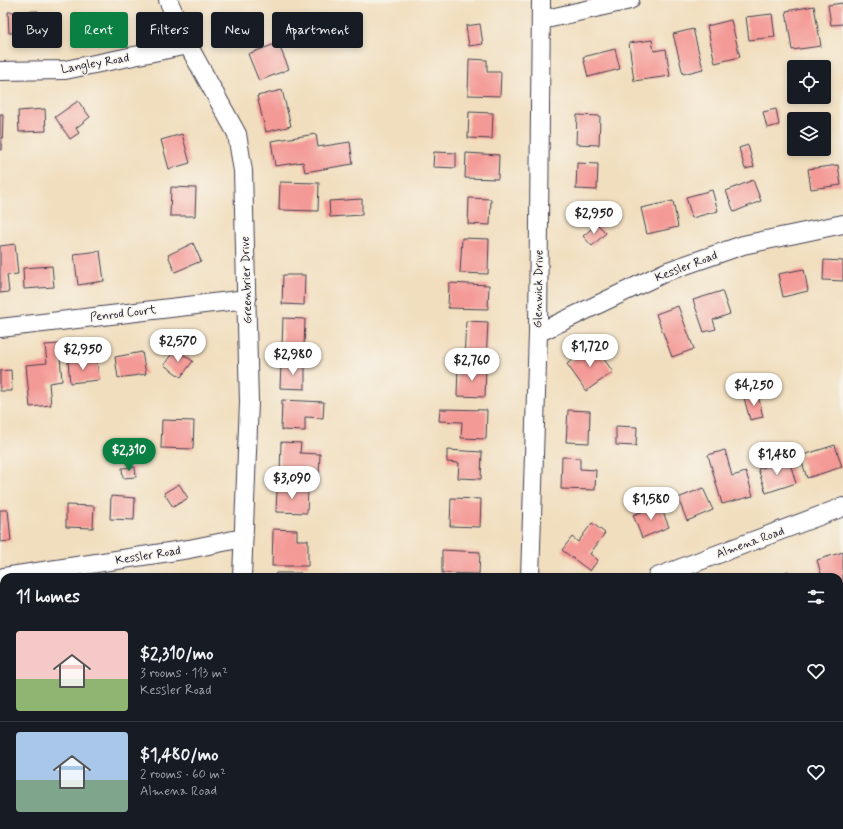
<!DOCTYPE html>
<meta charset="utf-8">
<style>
body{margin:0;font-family:Mynerve,sans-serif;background:#242831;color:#f1f3f6;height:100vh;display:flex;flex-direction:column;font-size:15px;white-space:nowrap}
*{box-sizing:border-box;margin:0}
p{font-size:13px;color:#9ea1a6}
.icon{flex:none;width:22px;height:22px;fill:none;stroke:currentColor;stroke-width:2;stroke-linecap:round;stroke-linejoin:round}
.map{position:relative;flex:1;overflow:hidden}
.drawer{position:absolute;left:0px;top:573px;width:843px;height:256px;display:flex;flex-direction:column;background:#171b24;border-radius:12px 12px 0 0;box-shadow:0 2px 6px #0003}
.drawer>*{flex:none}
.top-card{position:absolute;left:12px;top:12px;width:400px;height:36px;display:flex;gap:8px}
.buttons{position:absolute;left:787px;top:60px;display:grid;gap:8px}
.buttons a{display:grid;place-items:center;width:44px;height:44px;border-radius:4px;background:#171b24;box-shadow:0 2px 6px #0003;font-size:20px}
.price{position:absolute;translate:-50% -34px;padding:0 9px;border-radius:14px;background:#fff;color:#222;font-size:13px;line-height:26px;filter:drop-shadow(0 1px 2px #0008)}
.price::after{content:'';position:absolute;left:50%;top:24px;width:12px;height:9px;margin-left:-6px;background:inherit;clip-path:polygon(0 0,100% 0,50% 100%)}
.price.selected{background:#0b8043;color:#fff}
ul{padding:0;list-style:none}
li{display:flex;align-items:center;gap:12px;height:100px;padding:0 16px}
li+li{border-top:1px solid #363941}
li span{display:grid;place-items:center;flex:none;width:112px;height:80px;border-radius:4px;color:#555}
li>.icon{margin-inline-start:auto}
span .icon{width:48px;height:48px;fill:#fffc;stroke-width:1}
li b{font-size:17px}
h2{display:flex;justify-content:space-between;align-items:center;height:48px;padding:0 16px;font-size:17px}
.pill{padding:0 14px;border-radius:4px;background:#171b24;box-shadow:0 2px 6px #0003;font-size:14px;line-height:36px}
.pill.selected{background:#0b8043;color:#fff}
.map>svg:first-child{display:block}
.building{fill:#f49a96}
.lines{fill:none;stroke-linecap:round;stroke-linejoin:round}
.street-casing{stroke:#413e4f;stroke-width:20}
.street{stroke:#fff;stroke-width:18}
.labels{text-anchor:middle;stroke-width:3;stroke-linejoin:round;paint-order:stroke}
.street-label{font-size:12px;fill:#22223b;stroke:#f7f3e8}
</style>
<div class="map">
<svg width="843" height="829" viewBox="0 0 843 829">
<rect width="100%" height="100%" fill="#f7f3e8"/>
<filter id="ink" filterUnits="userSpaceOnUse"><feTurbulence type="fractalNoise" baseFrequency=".025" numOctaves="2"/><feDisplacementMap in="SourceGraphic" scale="8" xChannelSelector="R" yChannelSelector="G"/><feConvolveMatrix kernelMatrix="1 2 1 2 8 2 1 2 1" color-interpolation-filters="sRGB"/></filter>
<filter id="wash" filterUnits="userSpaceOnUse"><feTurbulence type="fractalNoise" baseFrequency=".012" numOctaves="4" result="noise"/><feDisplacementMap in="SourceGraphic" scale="16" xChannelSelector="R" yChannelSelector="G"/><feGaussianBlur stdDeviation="0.9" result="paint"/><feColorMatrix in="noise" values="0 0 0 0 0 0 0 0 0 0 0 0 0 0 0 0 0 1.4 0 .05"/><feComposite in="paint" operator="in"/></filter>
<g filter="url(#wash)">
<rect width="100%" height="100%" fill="#f1debe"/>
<g id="blocks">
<path class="building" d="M843,3V24L831,25L828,5Z
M814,6L821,46L792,50L786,11Z
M38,11L39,32L9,33L8,12Z
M772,14L775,37L749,40L746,17Z
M731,20L740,57L715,63L707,26Z
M480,24L483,44L469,46L466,26Z
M693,29L703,69L683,74L673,34Z
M652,40L654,51L666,49L670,76L634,81L629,43Z
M278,43L289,69L259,81L248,54Z
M615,49L620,69L588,77L583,57Z
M469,59L487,60V72H501L500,96L468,95Z
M282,90L291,126L266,132L257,96Z
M78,101L90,117L76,128L79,133L70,139L55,117Z
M45,109L46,131L19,132L18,111Z
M776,109L779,125L767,128L763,112Z
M469,112L493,113L492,139L468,138Z
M0,114H3L2,150H0Z
M577,115L600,116L599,145L576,144Z
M182,134L190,163L169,169L161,140Z
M316,134L318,147L350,142L353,164L305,172L303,162L275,166L271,141Z
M748,145L754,167L745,169L739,148Z
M434,152L456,153V168L433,167Z
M466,153L499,155L498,179L465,178Z
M577,163L598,164L597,190L576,189Z
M838,165L841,185L811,189L808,169Z
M753,180L761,201L734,212L726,191Z
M280,182L319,183L318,211L279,210Z
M171,187L196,188L195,216H170Z
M712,190L718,211L692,218L686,197Z
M469,198L491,199L490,225L468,224Z
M362,199V215L330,217L329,201Z
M673,201L678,227L647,234L641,208Z
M597,224L606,233L592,246L583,236Z
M462,238L489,239L488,274L460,273Z
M193,243L201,261L175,272L168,255Z
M15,244L18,274L7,275L9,292L0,293V246Z
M100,251L104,281L78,285L74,254Z
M824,260L843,261V281L823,280Z
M52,266L54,287L24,289L23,268Z
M804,269L808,291L783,297L778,274Z
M283,275H305L304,305L282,304Z
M449,283L489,285L488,309L448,308Z
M722,291L730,314L713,320L716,329L704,332L693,300Z
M678,306L694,349L672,357L656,314Z
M283,318L305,319L304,347L282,346Z
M466,321L488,322L486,361L464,360Z
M59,344L62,381L49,383L51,405L30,407L26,365L47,363L45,345Z
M594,345L613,372L586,391L567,364Z
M175,349L193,361L181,377L164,365Z
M142,352L146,374L118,378L115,357Z
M97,359L99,380L70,383L68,361Z
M281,362L305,363V389L280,388Z
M458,366L486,367L485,397L457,396Z
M11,370L12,391H0V371Z
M758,395L763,417L750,420L744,398Z
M282,400L324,402L323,418L305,417V431L281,430Z
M440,409L487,410L486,439L461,438L462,422L439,421Z
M568,410L590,411L589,443L566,442Z
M162,420L194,421L193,449L161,448Z
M616,426L637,427L636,446L616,445Z
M281,442L301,443L300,453L320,454L319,475L280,474Z
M835,445L842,467L807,478L800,456Z
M447,450L482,452L481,479L458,478L459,463L447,462Z
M725,450L732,476L746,472L753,496L722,504L708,455Z
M562,457L580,458V469L596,470L595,490L561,489Z
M789,460L796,483L766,493L758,469Z
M135,467L136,477L123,478L122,468Z
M179,484L188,498L173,507L164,493Z
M277,488L308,489L307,513L276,512Z
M703,488L713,510L687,521L678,498Z
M111,496L135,498L134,520L110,519Z
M451,498L481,499L480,527L450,526Z
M66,505L94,506L93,528L66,527Z
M660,505L669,527L642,538L633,515Z
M0,510H8L11,541L0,542Z
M592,523L605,533L590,554L598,560L590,571L562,550L572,537L578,542Z
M273,529L297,530V540H308V566H272Z
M442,550L480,552L479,574L442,573Z
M843,552V600L839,601V577H822L817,560Z
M788,571L791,577H773Z
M276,573H301V577H275Z
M0,618H4V649H0Z
M843,666V694L839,696V667Z
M839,728H843V752H839Z
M4,742V785L0,786V743Z
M277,825H297V826L277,828Z
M391,825H410V829H391Z
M455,825H475V829H454Z
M568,825H594L593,829H568Z
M679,825H710L712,829H681Z"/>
</g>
</g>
<g filter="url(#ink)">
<use href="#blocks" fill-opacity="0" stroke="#413e4f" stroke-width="1"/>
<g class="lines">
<defs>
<path id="street" d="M168,0L188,45L237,134L243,171L249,402L242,577
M542,20L630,0
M0,71L65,70L188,45
M0,328L247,299
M538,333L668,271L743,245L843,224
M4,577L189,549L243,538
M530,577L538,333L541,0
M657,577L843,507
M839,812L843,809
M0,825H4
M241,825L242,829
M534,825V829
M813,829L819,825"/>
</defs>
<use href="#street" class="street-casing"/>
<use href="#street" class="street"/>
</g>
</g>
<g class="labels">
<g class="street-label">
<text transform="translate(95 63) rotate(-10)" y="4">Langley Road</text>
<text transform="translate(686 266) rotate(-21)" y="4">Kessler Road</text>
<text transform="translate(246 280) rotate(-92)" y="4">Greenbrier Drive</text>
<text transform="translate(538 289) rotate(-89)" y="4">Glenwick Drive</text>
<text transform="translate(123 313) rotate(-7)" y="4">Penrod Court</text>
<text transform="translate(750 542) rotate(-20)" y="4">Almena Road</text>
<text transform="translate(148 555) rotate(-9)" y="4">Kessler Road</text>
</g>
</g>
</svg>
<div class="buttons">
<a><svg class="icon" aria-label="locate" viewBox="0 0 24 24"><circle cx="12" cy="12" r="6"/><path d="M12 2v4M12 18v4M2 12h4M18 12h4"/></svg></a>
<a><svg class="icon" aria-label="layers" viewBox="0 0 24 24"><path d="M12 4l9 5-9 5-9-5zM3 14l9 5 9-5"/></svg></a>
</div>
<b class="price" style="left:594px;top:235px">$2,950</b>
<b class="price" style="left:178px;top:363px">$2,570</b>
<b class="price" style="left:590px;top:368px">$1,720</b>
<b class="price" style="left:83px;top:371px">$2,950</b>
<b class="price" style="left:293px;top:376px">$2,980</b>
<b class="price" style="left:472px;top:382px">$2,760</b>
<b class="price" style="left:754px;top:407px">$4,250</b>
<b class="price selected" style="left:129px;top:472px">$2,310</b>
<b class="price" style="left:777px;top:476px">$1,480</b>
<b class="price" style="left:292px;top:500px">$3,090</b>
<b class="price" style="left:651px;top:521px">$1,580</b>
<div class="top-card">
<a class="pill">Buy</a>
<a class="pill selected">Rent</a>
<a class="pill">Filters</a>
<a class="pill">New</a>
<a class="pill">Apartment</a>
</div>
<section class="drawer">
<h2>11 homes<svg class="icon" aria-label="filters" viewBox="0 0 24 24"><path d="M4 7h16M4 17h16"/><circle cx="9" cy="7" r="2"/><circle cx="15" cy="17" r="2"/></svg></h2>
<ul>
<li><span style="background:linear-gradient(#f6c9c9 60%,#8fb573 0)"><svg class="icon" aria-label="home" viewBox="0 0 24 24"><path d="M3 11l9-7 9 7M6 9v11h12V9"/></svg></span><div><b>$2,310/mo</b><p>3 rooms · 113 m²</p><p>Kessler Road</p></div><svg class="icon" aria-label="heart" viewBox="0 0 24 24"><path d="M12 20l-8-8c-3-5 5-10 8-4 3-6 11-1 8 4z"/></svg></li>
<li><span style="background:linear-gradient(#a9c7e8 60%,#7fa58c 0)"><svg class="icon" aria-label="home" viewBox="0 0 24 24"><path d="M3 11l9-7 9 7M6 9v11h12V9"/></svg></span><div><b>$1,480/mo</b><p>2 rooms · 60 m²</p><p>Almena Road</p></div><svg class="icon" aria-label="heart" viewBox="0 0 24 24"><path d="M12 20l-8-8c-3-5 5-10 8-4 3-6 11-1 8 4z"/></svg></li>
</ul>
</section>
</div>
